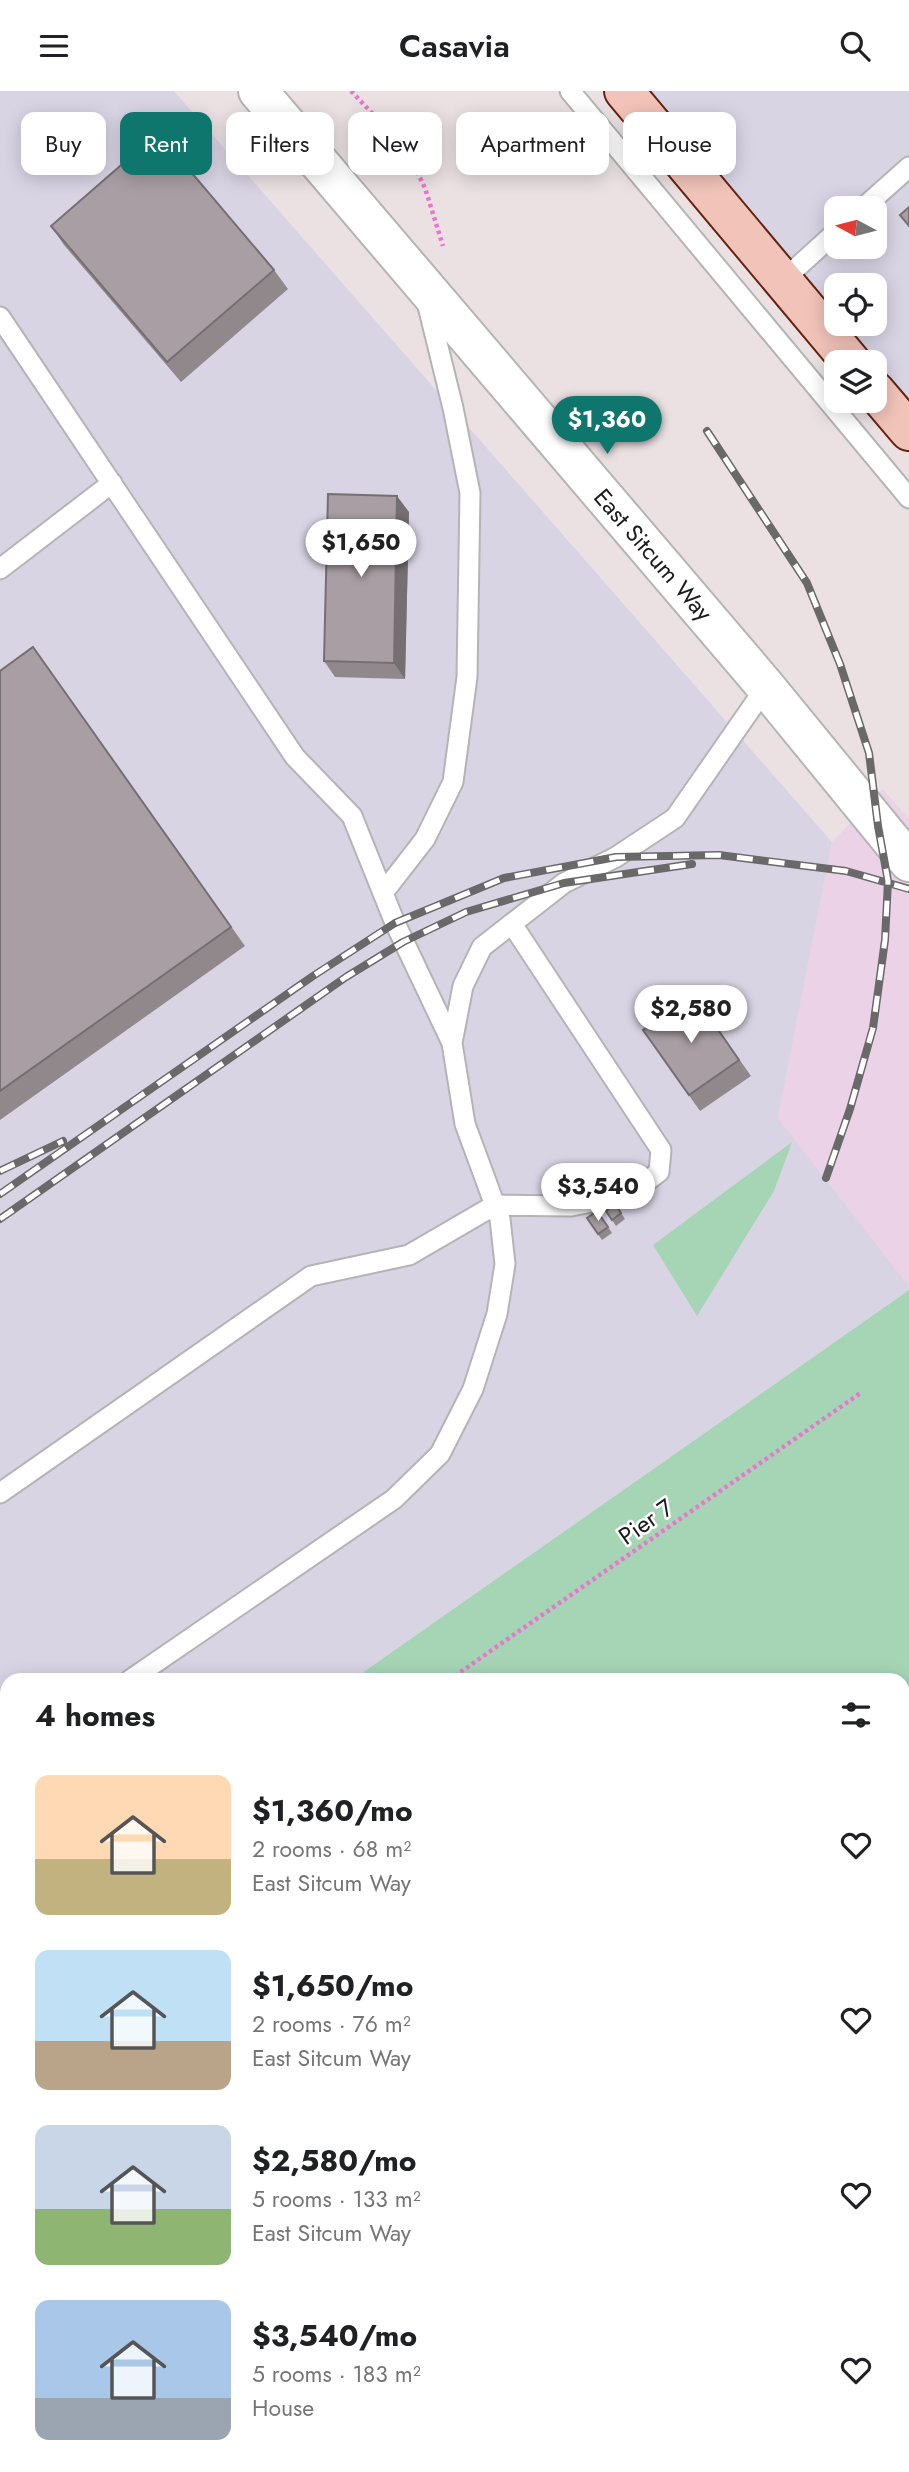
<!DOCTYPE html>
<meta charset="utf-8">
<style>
body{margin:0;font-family:Jost,sans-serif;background:#f2f2f2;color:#202124;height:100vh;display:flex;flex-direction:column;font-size:26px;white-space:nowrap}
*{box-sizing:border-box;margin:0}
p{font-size:23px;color:#757577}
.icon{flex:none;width:38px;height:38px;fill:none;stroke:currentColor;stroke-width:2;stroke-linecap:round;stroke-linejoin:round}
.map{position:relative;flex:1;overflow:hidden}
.drawer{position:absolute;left:0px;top:1582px;width:910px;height:800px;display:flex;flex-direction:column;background:#fff;border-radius:21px 21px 0 0;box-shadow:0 4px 18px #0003}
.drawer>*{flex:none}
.top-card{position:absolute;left:21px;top:21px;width:868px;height:63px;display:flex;gap:14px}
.needle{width:46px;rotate:277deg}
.tools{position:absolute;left:824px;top:105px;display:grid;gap:14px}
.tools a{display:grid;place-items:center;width:63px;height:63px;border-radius:14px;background:#fff;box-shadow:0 4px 18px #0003;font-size:35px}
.price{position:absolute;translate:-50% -60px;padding:0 16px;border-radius:24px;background:#fff;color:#222;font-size:23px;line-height:46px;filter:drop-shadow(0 2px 4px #0008)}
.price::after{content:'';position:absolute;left:50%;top:42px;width:21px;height:16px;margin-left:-10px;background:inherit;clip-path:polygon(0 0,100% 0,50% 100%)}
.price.selected{background:#0f766e;color:#fff}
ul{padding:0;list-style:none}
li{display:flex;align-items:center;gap:21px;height:175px;padding:0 35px}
li span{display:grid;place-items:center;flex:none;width:196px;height:140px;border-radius:14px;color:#555}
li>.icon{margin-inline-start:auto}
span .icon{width:84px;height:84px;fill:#fffc;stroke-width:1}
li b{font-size:30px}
h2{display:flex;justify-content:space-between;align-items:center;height:84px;padding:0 35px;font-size:30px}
.pill{padding:0 24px;border-radius:14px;background:#fff;box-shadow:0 4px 18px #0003;font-size:24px;line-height:63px}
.pill.selected{background:#0f766e;color:#fff}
header{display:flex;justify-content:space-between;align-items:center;height:91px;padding:0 35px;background:#fff;font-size:32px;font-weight:600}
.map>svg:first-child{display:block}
.commercial{fill:#ebd2e7}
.industrial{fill:#d9d4e4;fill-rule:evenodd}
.water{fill:#a6d5b6}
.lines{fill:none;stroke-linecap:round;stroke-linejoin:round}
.lane-casing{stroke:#b4b4b4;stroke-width:23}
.street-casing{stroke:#b4b4b4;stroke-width:42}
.secondary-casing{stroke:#64230f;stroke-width:42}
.path{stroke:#ea74cf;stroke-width:4.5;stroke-dasharray:3.5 3.5;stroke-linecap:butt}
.lane{stroke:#fff;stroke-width:19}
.street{stroke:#fff;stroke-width:38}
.secondary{stroke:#f2c3b9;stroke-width:38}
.rail-casing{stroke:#696969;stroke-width:8}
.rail{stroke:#fff;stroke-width:5;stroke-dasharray:16;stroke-linecap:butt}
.wall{fill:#91888c}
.shaded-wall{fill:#766f72}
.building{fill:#a99ea3;stroke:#766f72;stroke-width:2}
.labels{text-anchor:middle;stroke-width:5;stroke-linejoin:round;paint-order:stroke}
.street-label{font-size:24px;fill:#1b1b1b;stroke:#fff}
</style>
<header><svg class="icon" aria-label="menu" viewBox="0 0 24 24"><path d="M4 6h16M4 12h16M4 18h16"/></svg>Casavia<svg class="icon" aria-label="search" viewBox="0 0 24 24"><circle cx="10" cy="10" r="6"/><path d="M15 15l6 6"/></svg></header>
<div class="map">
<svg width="909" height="2381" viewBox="0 0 909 2381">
<rect width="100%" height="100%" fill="#ebe1e3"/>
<path class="commercial" d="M883,698L909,728V1195L778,1027L832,751Z"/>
<path class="industrial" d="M0,0H174L832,751L778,1027L909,1195V1199L352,1589H7V1831L0,1836Z
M633,0H909V319L875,280V271H868ZM836,117H875V156H836ZM836,194H875V233H836Z
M903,2270L909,2271V2381H675L684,2375H903Z"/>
<path class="water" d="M792,1051L774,1100L697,1225L653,1154Z
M909,1199V2271L903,2270V1589H352Z
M7,1831V2375H684L675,2381H0V1836Z"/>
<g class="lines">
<defs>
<path id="lane" d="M570,0L909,407
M863,117L909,76
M782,190L836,141
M0,226L295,666L352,725L395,832L452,952
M0,478L112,392
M383,802L425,748L453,691L467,586L470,402L453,317L427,211
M0,1402L311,1185L409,1164L495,1114L571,1115L597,1110L631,1102L659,1081L661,1059L512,833
M130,1589L394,1408L440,1363L473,1298L497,1223L505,1173L500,1128L465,1033L452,952L463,895L482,856L564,792L616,766L675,727L766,596
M0,1678L7,1673"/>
<path id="street" d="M258,0L766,596L909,771"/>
<path id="secondary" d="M624,0L851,271
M875,300L909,340"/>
</defs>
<use href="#lane" class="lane-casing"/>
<use href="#street" class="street-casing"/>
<use href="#secondary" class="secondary-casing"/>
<path class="path" d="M351,0L406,58L425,97L443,155
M449,1589L862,1301
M0,1902L7,1897"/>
<use href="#lane" class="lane"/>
<use href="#street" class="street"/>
<use href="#secondary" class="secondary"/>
<defs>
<path id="rail" d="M707,340L807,492L840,573L869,662L878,735L888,790L885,849L873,937L850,1018L826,1087
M0,1080L63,1050
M0,1103L313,885L395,832L504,787L616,766L719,764L846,780L909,798
M0,1128L346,886L403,851L466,821L564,792L692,773"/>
</defs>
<use href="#rail" class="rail-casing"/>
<use href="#rail" class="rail"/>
</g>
<path class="wall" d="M51,135L274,179L288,198L181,291L64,154Z
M409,421L405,588L335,586L324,570Z
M33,556L245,855L0,1029V580Z
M694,904L751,985L700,1020L643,939Z
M615,1113L625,1128L616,1135L606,1120Z
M597,1120L612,1142L602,1149L587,1127Z"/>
<path class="shaded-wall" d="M397,405L409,421L405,588L394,572Z"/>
<path class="building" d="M158,42L274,179L167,271L51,135Z
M909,116V135L900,124Z
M328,403L397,405L394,572L324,570Z
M33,556L231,836L0,1000V580Z
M694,904L739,969L689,1004L643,939Z
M615,1113L621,1122L612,1129L606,1120Z
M597,1120L608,1136L598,1143L587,1127Z"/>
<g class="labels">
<g class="street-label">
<text transform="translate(653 464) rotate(49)" y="8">East Sitcum Way</text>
<text transform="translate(646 1431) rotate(-35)" y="8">Pier 7</text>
</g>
</g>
</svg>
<div class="tools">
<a><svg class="needle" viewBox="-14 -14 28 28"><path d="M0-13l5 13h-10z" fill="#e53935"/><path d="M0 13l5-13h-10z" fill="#757577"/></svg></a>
<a><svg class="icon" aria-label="locate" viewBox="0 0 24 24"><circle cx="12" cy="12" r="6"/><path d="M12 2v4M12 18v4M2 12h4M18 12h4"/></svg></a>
<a><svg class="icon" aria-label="layers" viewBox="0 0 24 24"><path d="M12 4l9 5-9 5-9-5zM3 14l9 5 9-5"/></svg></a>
</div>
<b class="price selected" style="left:607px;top:365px">$1,360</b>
<b class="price" style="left:361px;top:488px">$1,650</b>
<b class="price" style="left:691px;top:954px">$2,580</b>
<b class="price" style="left:598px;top:1132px">$3,540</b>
<div class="top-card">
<a class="pill">Buy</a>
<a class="pill selected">Rent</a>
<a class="pill">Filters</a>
<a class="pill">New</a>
<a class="pill">Apartment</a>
<a class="pill">House</a>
</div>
<section class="drawer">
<h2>4 homes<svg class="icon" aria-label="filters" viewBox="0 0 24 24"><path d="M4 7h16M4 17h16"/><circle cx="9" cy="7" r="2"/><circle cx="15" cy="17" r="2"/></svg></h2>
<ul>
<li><span style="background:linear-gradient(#ffd9b3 60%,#c2b280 0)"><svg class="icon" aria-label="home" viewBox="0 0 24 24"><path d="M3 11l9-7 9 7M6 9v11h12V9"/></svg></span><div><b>$1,360/mo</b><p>2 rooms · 68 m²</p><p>East Sitcum Way</p></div><svg class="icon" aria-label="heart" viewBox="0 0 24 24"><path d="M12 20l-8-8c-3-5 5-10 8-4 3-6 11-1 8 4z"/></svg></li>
<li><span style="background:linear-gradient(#bfe0f5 65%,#b9a48a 0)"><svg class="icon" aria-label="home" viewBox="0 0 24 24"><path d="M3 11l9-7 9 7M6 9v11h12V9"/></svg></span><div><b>$1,650/mo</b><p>2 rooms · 76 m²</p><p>East Sitcum Way</p></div><svg class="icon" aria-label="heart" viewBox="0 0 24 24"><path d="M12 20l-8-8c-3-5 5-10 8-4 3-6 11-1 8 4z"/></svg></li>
<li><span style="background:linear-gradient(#c9d6e8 60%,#8fb573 0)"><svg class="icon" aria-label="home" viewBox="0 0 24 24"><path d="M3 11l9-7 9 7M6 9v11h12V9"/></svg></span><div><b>$2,580/mo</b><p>5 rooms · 133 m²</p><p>East Sitcum Way</p></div><svg class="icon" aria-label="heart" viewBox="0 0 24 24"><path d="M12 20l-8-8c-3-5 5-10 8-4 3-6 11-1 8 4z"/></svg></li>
<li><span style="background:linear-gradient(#a9c7e8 70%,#9aa5b1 0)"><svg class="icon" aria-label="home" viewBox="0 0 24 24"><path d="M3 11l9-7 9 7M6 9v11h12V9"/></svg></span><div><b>$3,540/mo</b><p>5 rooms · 183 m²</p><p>House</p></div><svg class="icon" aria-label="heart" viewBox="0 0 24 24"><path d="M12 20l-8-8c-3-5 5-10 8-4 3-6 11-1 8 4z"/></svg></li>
</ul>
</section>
</div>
